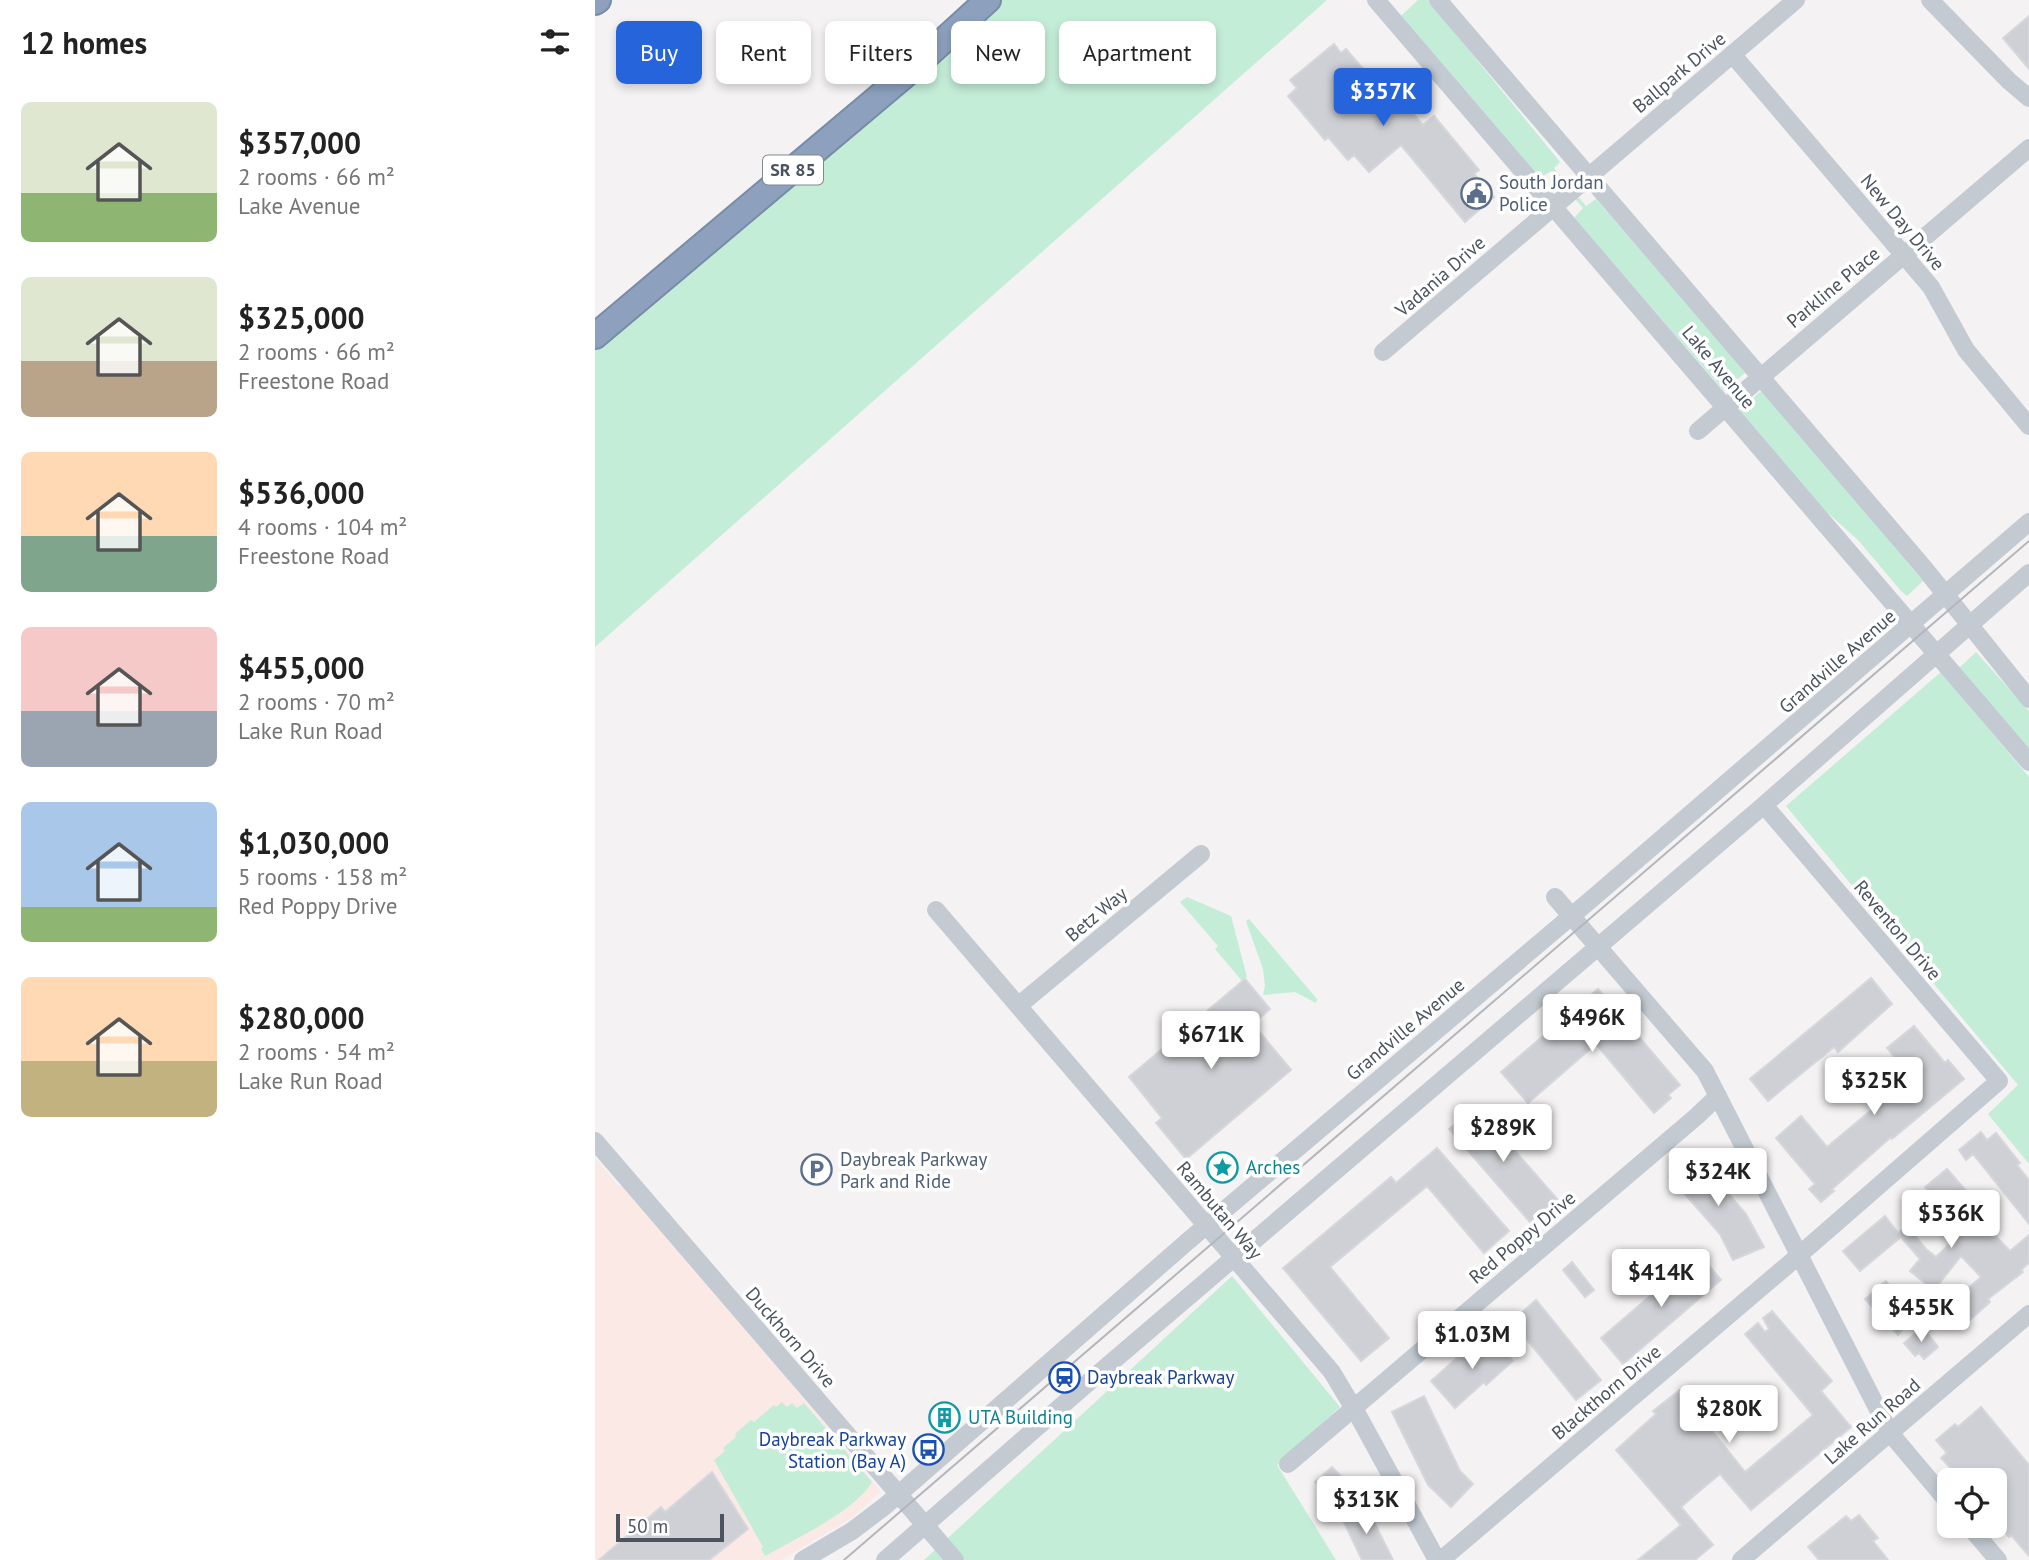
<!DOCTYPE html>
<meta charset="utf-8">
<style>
body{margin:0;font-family:"PT Sans",sans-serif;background:#f2f2f2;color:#222;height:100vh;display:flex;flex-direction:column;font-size:26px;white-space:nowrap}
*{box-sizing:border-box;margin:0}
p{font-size:23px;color:#767676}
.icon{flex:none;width:38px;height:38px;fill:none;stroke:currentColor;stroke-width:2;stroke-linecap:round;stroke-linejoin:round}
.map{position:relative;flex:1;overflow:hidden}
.drawer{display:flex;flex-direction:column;background:#fff;width:595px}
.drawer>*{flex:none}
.banner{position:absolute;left:21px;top:21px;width:665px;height:63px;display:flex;gap:14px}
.tools{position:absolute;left:1342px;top:1468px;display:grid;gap:14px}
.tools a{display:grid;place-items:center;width:70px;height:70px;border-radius:10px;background:#fff;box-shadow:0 4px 10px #0003;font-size:35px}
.scale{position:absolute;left:21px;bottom:18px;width:108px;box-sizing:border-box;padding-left:7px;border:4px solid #4a535e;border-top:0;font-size:19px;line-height:24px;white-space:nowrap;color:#4a535e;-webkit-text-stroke:5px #fff;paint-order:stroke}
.price{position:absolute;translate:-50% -60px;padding:0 16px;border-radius:7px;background:#fff;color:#222;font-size:23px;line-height:46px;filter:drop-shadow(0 2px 4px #0008)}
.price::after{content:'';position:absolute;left:50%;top:42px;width:21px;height:16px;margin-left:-10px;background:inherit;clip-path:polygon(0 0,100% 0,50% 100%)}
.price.active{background:#2564db;color:#fff}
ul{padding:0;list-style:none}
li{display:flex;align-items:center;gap:21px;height:175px;padding:0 21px}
li span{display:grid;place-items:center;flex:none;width:196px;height:140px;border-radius:10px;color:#555}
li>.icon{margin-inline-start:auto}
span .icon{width:84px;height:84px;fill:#fffc;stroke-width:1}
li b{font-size:30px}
h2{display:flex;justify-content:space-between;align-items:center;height:84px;padding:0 21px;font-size:30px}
.pill{padding:0 24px;border-radius:10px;background:#fff;box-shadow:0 4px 10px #0003;font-size:24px;line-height:63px}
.pill.active{background:#2564db;color:#fff}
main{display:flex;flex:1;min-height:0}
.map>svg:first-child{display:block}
.medical{fill:#fae9e5}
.green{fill:#c4edd8}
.building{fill:#cfd0d5;stroke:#d6d7dc;stroke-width:2}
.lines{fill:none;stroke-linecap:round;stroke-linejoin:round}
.highway-casing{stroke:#788ba8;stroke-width:28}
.minor{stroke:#c3cad2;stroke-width:18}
.highway{stroke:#8da0bd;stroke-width:24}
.tram{stroke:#b4b6bb;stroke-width:2}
.labels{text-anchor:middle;stroke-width:7;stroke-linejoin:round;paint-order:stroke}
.shield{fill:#fff;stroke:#80878e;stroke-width:2}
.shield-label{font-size:18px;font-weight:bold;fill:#4a535e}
.street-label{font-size:19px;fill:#4a535e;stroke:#fff}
.service-label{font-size:19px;fill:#4e5e75;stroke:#fff;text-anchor:start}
.culture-label{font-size:19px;fill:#0d838f;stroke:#fff;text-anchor:start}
.transit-label{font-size:19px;fill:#164399;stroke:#fff;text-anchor:start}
</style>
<main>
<section class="drawer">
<h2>12 homes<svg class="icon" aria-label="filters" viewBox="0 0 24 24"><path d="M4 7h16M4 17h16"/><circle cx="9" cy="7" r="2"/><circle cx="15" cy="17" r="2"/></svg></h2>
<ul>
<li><span style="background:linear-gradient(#dfe7d0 65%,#8fb573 0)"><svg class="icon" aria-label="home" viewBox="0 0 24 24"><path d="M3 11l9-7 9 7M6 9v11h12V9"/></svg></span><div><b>$357,000</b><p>2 rooms · 66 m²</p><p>Lake Avenue</p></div></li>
<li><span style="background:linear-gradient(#dfe7d0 60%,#b9a48a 0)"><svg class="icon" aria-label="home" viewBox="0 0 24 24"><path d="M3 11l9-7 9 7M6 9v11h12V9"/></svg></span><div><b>$325,000</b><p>2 rooms · 66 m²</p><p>Freestone Road</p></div></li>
<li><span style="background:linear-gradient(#ffd9b3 60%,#7fa58c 0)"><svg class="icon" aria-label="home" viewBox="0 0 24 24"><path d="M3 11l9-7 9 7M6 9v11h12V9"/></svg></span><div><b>$536,000</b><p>4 rooms · 104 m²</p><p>Freestone Road</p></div></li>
<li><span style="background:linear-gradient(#f6c9c9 60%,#9aa5b1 0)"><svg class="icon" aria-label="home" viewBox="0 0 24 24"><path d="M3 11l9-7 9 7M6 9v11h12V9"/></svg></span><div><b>$455,000</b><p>2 rooms · 70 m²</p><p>Lake Run Road</p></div></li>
<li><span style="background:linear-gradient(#a9c7e8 75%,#8fb573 0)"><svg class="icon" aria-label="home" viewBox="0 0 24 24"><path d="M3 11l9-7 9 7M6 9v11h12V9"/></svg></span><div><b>$1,030,000</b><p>5 rooms · 158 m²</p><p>Red Poppy Drive</p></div></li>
<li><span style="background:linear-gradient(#ffd9b3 60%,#c2b280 0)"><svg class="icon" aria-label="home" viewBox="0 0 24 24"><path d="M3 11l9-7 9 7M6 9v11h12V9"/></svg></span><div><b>$280,000</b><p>2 rooms · 54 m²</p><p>Lake Run Road</p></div></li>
</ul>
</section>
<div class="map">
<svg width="1434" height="1560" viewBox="0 0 1434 1560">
<rect width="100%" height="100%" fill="#f4f2f2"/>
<path class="medical" d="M0,1159L23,1185L31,1187L281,1485L285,1492L258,1517L186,1560H0Z"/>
<path class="green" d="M407,0H732L0,647V348L158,216Z
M823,0H833L965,162L959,168L991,206L1001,199L1142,362L1150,373L1129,391L979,218L988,208L956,171L945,178L806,16Z
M1165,392L1169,393L1328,581L1312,596L1306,591L1263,540L1223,504L1144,411Z
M1381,652L1434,711V751L1364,668Z
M1346,672L1434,777V1164L1393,1114L1423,1085L1191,806Z
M592,897L636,916L652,977L647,981L620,949L623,946L585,902Z
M654,919L722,999L721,1003L700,992L668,995L670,986L668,969L652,924L651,921Z
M637,1276L745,1407L682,1465L741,1560H329Z
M187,1402L192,1407L197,1403L202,1408L209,1403L277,1482C260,1511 200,1539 170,1556L166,1549L168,1547L119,1460L130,1451L128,1448L141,1437L140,1434L156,1420L159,1422L179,1405L181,1407Z"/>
<path class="building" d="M1434,16V69L1408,38Z
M739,44L746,53L751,49L785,89L792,83L828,125L839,116L884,170L879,174L899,197L870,222L806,145L774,172L759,155L753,160L733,137L730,140L693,96L702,88L695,80Z
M1276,978L1297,1004L1243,1052L1239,1047L1173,1101L1155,1079Z
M650,979L675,1009L658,1024L696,1070L591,1159L561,1123L567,1118L534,1077Z
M1003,989L1085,1085L1073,1095L1076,1098L1059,1113L1001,1044L933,1103L906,1072Z
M1319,1026L1350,1063L1353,1060L1369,1079L1297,1139L1296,1137L1236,1190L1239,1191L1226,1202L1214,1189L1220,1184L1181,1138L1206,1116L1232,1147L1316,1077L1292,1048Z
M881,1106L962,1199L935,1222L854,1129Z
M1386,1132L1392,1140L1401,1133L1425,1163L1422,1165L1434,1180V1224L1378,1154L1371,1160L1364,1150Z
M842,1148L914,1231L889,1253L832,1186L735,1267L794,1338L766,1361L688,1268L796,1177L801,1183Z
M1100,1155L1151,1214L1169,1247L1138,1260L1125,1234L1074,1176Z
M1352,1169L1379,1200L1372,1206L1415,1251L1434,1235V1263L1426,1270L1428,1272L1393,1299L1395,1302L1369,1325L1353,1306L1386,1277L1366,1256L1339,1290L1315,1271L1325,1259L1306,1237L1265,1271L1248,1251L1290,1216L1303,1233L1312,1226L1331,1249L1341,1257L1368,1231L1330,1187Z
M1104,1254L1126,1280L1028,1364L1006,1338Z
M977,1262L999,1290L990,1297L968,1270Z
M1291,1281L1318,1316L1303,1335L1270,1299Z
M941,1300L1006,1380L981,1400L917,1321Z
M1177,1311L1237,1381L1226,1391L1256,1427L1156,1510L1125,1474L1108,1488L1086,1507L1118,1545L1100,1560H1043L1086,1525L1021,1450L1061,1414L1058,1411L1085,1390L1150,1472L1218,1415L1150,1334L1163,1323L1170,1332L1174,1329L1168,1318Z
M1328,1327L1343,1347L1329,1359L1324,1353L1320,1356L1309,1343Z
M895,1335L918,1361L891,1385L889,1382L860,1408L836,1381L865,1355L869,1358Z
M829,1396L865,1471L878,1484L856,1507L833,1485L797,1412Z
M1386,1407L1434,1465V1556L1416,1535L1414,1537L1404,1525L1406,1523L1400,1515V1480H1379L1374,1475L1367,1480L1346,1458L1352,1453L1341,1440L1360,1424L1363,1427Z
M737,1467L756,1487L739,1503L720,1482Z
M117,1472L153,1529L114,1560H4L66,1507L70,1512Z
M771,1506L798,1560H767L747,1518Z
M1264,1515L1283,1538L1278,1541L1293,1560H1224L1213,1547L1251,1516L1256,1521Z"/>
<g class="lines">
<defs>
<path id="highway" d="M0,2L3,0
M0,336L316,70L393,0"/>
</defs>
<use href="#highway" class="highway-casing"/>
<path class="minor" d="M781,0L1434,762
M843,0L1330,569L1434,699
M1335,0L1414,81L1434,98
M1137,54L1336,287L1371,350L1434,426
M788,352L1201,0
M1103,431L1434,148
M960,897L1110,1071L1295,1433L1354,1503
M341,910L737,1372L765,1419L842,1560
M423,1006L606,854
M0,1141L360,1560
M693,1464L1102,1116L1123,1096
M1374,1526L1403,1560
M208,1560L257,1531L290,1506L593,1241L999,897L1434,522
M290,1560L511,1367L1169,805L1434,573
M846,1560L1195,1263L1404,1081L1169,805
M1146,1560L1434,1314"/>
<use href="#highway" class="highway"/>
<path class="tram" d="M249,1560L1434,541"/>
</g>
<defs>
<symbol id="civic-ring" viewBox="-11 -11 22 22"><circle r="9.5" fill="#fff" stroke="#5c6f8a" stroke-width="1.5"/><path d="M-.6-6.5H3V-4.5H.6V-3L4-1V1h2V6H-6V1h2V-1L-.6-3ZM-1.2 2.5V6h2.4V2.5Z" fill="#5c6f8a"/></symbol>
<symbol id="sight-ring" viewBox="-11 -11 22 22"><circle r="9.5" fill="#fff" stroke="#0f9aa8" stroke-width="1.5"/><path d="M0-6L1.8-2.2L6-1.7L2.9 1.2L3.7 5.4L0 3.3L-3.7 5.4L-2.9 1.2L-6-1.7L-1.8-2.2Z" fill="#0f9aa8"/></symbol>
<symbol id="parking-ring" viewBox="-11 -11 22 22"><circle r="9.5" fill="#fff" stroke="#5c6f8a" stroke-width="1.5"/><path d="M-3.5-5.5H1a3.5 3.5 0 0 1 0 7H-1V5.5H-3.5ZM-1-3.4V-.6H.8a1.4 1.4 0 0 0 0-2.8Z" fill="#5c6f8a"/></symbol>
<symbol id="station-ring" viewBox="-11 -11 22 22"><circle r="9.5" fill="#fff" stroke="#1a4fb4" stroke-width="1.5"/><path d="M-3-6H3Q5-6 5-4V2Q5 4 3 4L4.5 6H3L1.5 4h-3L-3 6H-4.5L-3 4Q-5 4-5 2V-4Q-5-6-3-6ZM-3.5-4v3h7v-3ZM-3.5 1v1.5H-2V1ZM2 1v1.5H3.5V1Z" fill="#1a4fb4"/></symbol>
<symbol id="building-ring" viewBox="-11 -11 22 22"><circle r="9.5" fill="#fff" stroke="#0f9aa8" stroke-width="1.5"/><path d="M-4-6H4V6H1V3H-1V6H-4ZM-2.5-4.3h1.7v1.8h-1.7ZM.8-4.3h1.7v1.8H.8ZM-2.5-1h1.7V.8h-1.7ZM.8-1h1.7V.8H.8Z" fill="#0f9aa8"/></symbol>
<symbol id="bus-ring" viewBox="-11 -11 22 22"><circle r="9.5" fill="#fff" stroke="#1a4fb4" stroke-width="1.5"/><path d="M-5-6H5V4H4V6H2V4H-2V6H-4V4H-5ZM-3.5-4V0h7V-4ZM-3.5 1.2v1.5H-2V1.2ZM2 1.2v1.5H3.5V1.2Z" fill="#1a4fb4"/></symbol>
</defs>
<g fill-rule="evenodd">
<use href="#civic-ring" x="864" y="176" width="35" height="35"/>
<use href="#sight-ring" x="610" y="1150" width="35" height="35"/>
<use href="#parking-ring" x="204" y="1152" width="35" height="35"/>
<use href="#station-ring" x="452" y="1360" width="35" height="35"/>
<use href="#building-ring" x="332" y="1400" width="35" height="35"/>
<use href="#bus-ring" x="316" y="1432" width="35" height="35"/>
</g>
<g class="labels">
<rect class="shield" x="168" y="155.5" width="60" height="29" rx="5"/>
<g class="shield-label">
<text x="198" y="176">SR 85</text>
</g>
<g class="street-label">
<text transform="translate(1084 72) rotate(-40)" y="7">Ballpark Drive</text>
<text transform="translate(1308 222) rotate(50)" y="7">New Day Drive</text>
<text transform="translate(845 276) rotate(-41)" y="7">Vadania Drive</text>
<text transform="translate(1238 287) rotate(-40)" y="7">Parkline Place</text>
<text transform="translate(1124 367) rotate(50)" y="7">Lake Avenue</text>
<text transform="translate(1242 661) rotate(-41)" y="7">Grandville Avenue</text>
<text transform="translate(501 914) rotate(-40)" y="7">Betz Way</text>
<text transform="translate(1303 930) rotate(50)" y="7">Reventon Drive</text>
<text transform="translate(810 1029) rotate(-40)" y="7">Grandville Avenue</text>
<text transform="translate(625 1210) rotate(50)" y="7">Rambutan Way</text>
<text transform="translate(927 1237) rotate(-40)" y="7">Red Poppy Drive</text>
<text transform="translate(196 1337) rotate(49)" y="7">Duckhorn Drive</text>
<text transform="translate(1011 1392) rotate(-40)" y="7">Blackthorn Drive</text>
<text transform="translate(1277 1421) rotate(-41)" y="7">Lake Run Road</text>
</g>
<g class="service-label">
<text x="904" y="189">South Jordan<tspan x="904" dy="22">Police</tspan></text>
<text x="245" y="1166">Daybreak Parkway<tspan x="245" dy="22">Park and Ride</tspan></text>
</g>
<g class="culture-label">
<text x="651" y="1174">Arches</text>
<text x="373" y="1424">UTA Building</text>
</g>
<g class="transit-label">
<text x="492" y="1384">Daybreak Parkway</text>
<text x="311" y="1446" text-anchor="end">Daybreak Parkway<tspan x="311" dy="22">Station (Bay A)</tspan></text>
</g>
</g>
</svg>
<div class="tools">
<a><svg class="icon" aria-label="locate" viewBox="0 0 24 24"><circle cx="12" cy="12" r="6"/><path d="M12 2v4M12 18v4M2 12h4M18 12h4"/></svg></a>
</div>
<div class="scale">50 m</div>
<b class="price active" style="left:788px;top:128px">$357K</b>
<b class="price" style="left:997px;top:1054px">$496K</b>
<b class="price" style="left:616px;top:1071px">$671K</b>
<b class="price" style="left:1279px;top:1117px">$325K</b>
<b class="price" style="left:908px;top:1164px">$289K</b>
<b class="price" style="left:1123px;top:1208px">$324K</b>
<b class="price" style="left:1356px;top:1250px">$536K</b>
<b class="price" style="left:1066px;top:1309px">$414K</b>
<b class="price" style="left:1326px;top:1344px">$455K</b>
<b class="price" style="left:877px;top:1371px">$1.03M</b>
<b class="price" style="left:1134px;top:1445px">$280K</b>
<b class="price" style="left:771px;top:1536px">$313K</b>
<div class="banner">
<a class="pill active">Buy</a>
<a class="pill">Rent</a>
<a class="pill">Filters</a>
<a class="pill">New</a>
<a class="pill">Apartment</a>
</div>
</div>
</main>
